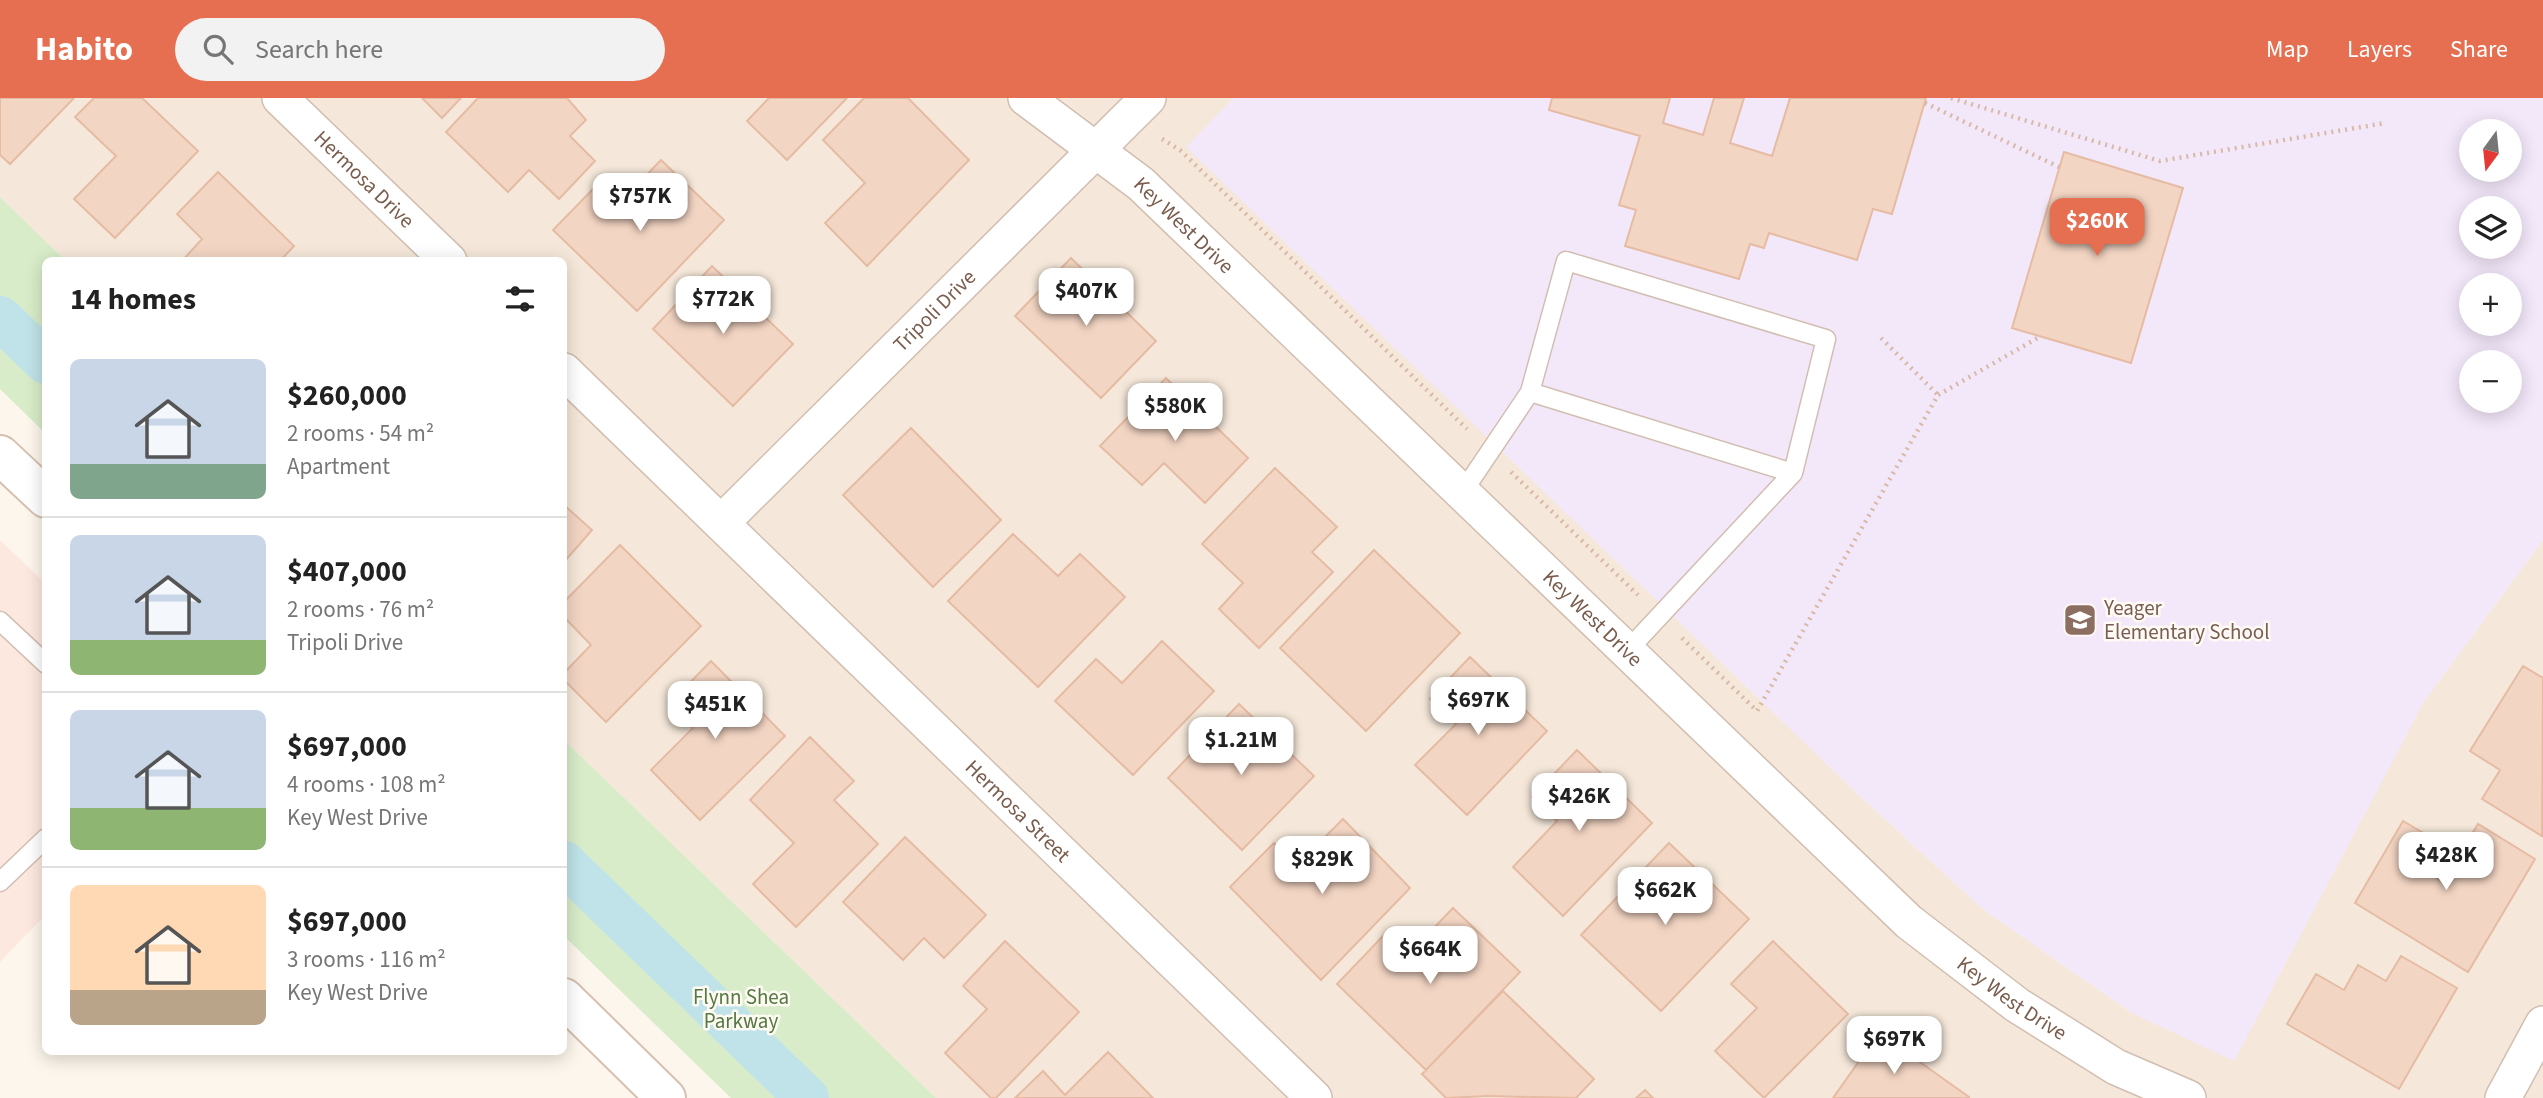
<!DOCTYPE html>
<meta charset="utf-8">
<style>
body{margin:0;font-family:"Source Sans 3",sans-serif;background:#f2f2f2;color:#222;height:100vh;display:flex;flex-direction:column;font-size:26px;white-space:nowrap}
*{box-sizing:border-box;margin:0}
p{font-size:23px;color:#767676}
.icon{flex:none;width:38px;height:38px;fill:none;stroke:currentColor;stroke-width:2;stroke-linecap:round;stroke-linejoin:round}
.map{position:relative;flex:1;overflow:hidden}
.drawer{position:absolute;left:42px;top:159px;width:525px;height:798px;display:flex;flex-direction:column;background:#fff;border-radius:10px;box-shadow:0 4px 18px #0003}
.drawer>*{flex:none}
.needle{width:46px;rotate:195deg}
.tools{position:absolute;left:2459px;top:21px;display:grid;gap:14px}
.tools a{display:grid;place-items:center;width:63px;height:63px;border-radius:50%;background:#fff;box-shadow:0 4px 18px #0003;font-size:35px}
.price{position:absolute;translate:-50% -60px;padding:0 16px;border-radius:14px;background:#fff;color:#222;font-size:23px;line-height:46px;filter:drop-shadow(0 2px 4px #0008)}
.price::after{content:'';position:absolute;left:50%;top:42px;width:21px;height:16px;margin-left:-10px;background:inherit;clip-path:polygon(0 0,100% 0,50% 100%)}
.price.active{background:#e76f51;color:#fff}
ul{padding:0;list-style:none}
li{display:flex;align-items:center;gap:21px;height:175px;padding:0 28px}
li+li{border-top:2px solid #e0e0e0}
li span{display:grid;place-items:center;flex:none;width:196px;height:140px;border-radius:10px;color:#555}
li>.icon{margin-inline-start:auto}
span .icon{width:84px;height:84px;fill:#fffc;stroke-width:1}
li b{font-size:30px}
h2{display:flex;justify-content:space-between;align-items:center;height:84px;padding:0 28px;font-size:30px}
header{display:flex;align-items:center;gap:42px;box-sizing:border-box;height:98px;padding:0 35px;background:#e76f51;color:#fff}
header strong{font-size:33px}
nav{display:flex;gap:38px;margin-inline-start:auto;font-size:24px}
.search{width:490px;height:63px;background:#f2f2f2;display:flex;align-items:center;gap:18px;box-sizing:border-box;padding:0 24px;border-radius:38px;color:#767676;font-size:26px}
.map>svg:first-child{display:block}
.residential{fill:#f5e8da}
.commercial{fill:#fde8e0}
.education{fill:#f3e8fa;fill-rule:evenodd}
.green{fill:#d8ecc9}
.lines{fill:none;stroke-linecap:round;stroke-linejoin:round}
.canal{stroke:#bfe3e8;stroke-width:44}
.building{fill:#f3d5c3;stroke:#e6bba3;stroke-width:2}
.lane-casing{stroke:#d1beb0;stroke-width:21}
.street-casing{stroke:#d1beb0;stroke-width:38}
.secondary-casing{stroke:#d6c0b0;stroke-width:42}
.path{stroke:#d9b8a5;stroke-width:4.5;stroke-dasharray:2 5;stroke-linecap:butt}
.lane{stroke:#fff;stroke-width:18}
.street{stroke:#fff;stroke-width:35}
.secondary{stroke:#fff;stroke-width:38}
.labels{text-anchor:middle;stroke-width:5;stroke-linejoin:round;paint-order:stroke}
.street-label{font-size:21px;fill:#7a5c4d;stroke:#fffaf3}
.education-label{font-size:21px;fill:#785e54;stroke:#fffaf3;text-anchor:start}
.park-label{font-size:21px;fill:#537a41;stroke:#fffaf3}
</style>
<header>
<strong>Habito</strong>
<div class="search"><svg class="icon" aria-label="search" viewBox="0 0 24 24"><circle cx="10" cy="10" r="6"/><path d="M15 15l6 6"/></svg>Search here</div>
<nav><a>Map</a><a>Layers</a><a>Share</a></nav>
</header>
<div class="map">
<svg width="2543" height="1000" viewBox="0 0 2543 1000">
<rect width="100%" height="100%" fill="#fdf6ec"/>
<path class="residential" d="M0,0H1234L1187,49L1863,701L1984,812L2132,915L2425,602L2543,442V1000H936L564,642V163H66L0,99Z"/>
<path class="commercial" d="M0,442L46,486L45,817L0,864Z"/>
<path class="education" d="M1234,0H2543V442L2425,602L2234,963L2132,915L1984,812L1863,701L1186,49ZM2471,33H2510V72H2471ZM2471,110H2510V149H2471ZM2471,187H2510V226H2471ZM2471,264H2510V303H2471Z"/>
<path class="green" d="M0,99L66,163H46L45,335L0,291Z
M564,642L936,1000H731L564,838Z"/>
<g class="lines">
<path class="canal" d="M0,220L46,264
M564,765L807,1000"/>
</g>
<path class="building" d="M0,0H74L10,66L0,57Z
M94,0H142L198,53L115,140L74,101L116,58L75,19Z
M422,0H461L442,20Z
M478,0H567L586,22L570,38L595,63L559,101L529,72L508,94L446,34Z
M769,0H847L787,62L747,23Z
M864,0H908L969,62L867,168L825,125L865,85L823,42Z
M1552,0H1670L1663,25L1703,37L1714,0H1744L1730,45L1772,58L1790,0H1926L1892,116L1873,111L1857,162L1769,135L1764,150L1750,146L1739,181L1625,148L1636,112L1619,107L1640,38L1549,12Z
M2064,54L2183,90L2131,265L2012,230Z
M661,62L724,122L637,213L553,132L597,87L618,107Z
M218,74L294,148L280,163H182L202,141L177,116Z
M1071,160L1156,243L1101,300L1015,218Z
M712,168L793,246L733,308L653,231Z
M1166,280L1248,360L1205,405L1164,365L1142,387L1100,348Z
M911,330L1001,422L933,489L843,397Z
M1275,370L1337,429L1312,454L1333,474L1259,550L1219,511L1243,485L1202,446Z
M564,407L592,432L564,464Z
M1013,436L1058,478L1080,456L1125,499L1038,589L948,503Z
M620,447L701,528L606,624L564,582V575L591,547L564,519V504Z
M1374,452L1460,535L1366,633L1280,550Z
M1162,543L1214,593L1133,677L1055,603L1096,561L1122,585Z
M1470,559L1547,633L1467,717L1415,667L1456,626L1430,601Z
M711,563L785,638L700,722L651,672L693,630L669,606Z
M2523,568L2543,580L2542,738L2482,701L2500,672L2470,653Z
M1239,606L1314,678L1242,752L1168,680Z
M810,639L854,683L834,702L878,746L796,829L753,786L794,745L750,702Z
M1577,652L1652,725L1563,818L1513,769L1557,723L1532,699Z
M1343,721L1410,790L1321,882L1230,789L1274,745L1296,768Z
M2403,723L2432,740L2415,767L2443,784L2478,726L2535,761L2468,874L2355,805Z
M905,739L986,817L944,860L924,840L903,862L843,804Z
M1669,745L1749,821L1661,913L1581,837Z
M1453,810L1520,874L1426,972L1337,886L1384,837L1406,859Z
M1005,843L1079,914L996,1000H991L945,955L987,911L963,888Z
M1773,843L1848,916L1764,1000L1715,953L1757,910L1731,886Z
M2401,858L2457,890L2399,991L2287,926L2316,876L2344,892L2358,867L2386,883Z
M1503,893L1594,981L1576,1000L1487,998L1446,1000L1422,976Z
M1879,935L1969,999V1000H1833Z
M1108,954L1153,1000H1015L1043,973L1065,997Z
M1645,992L1653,1000H1636Z"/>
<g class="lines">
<defs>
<path id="lane" d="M1530,294L1793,375
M1462,395L1530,294L1566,163L1826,241L1793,375L1627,553
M0,523L46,566
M0,784L46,740"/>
<g id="street">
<path id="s1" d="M280,0L449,163"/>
<path id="s2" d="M1026,0L1141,86L1909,824L2017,907L2116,969L2188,1000"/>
<path id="s3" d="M564,273L1314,1000"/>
<path id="s4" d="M721,425L1148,0"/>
<path d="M2503,1000L2543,926"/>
</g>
<path id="secondary" d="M0,357L46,400
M564,900L666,1000"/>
</defs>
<use href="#lane" class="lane-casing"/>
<use href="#street" class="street-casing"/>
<use href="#secondary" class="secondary-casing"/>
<path class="path" d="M1951,0L2160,63L2385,25
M1925,5L2059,69
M1162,41L1180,52L1467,331
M1881,240L1938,297
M1511,374L1638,497
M1682,540L1757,613L1938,297L2041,238"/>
<use href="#lane" class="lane"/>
<use href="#street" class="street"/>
<use href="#secondary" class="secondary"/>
</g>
<defs>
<symbol id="school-square" viewBox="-11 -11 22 22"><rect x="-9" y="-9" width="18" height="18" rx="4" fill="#8d6e63" stroke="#fffaf3"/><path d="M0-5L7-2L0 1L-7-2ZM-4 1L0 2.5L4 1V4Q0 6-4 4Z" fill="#fff"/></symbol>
</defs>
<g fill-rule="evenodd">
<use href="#school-square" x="2061" y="503" width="38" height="38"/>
</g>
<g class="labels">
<g class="street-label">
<text dy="7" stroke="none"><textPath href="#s1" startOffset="117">Hermosa Drive</textPath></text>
<text dy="7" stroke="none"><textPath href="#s2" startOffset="203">Key West Drive</textPath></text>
<text dy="7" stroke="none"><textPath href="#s4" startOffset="301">Tripoli Drive</textPath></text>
<text dy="7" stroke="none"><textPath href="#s2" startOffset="770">Key West Drive</textPath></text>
<text dy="7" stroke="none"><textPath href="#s3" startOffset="632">Hermosa Street</textPath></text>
<text dy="7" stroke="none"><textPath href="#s2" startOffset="1337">Key West Drive</textPath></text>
</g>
<g class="education-label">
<text x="2104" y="517">Yeager<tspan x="2104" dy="24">Elementary School</tspan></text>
</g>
<g class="park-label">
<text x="741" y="906">Flynn Shea<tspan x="741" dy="24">Parkway</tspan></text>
</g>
</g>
</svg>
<div class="tools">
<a><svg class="needle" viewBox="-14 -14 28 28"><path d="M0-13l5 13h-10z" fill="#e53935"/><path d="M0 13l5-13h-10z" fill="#767676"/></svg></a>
<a><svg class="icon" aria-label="layers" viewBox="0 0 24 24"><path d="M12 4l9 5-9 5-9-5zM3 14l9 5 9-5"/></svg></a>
<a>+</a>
<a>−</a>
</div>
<b class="price" style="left:640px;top:135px">$757K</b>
<b class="price active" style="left:2097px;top:160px">$260K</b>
<b class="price" style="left:1086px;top:230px">$407K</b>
<b class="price" style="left:723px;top:238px">$772K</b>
<b class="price" style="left:1175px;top:345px">$580K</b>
<b class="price" style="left:1478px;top:639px">$697K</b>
<b class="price" style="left:715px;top:643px">$451K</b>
<b class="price" style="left:1241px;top:679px">$1.21M</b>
<b class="price" style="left:1579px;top:735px">$426K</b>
<b class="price" style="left:2446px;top:794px">$428K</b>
<b class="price" style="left:1322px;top:798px">$829K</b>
<b class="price" style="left:1665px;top:829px">$662K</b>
<b class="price" style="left:1430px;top:888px">$664K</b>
<b class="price" style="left:1894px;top:978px">$697K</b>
<section class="drawer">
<h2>14 homes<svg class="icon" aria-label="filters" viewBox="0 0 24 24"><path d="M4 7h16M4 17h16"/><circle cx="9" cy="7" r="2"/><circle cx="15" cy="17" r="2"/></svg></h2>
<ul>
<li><span style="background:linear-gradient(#c9d6e8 75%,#7fa58c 0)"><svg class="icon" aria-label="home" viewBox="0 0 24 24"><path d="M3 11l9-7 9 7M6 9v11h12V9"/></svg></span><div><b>$260,000</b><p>2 rooms · 54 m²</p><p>Apartment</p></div></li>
<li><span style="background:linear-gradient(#c9d6e8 75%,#8fb573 0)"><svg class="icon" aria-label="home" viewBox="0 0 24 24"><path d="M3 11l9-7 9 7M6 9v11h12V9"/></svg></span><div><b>$407,000</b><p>2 rooms · 76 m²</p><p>Tripoli Drive</p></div></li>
<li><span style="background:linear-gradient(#c9d6e8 70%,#8fb573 0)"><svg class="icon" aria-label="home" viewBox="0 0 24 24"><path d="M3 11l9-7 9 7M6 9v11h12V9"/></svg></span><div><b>$697,000</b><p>4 rooms · 108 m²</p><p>Key West Drive</p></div></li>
<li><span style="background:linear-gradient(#ffd9b3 75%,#b9a48a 0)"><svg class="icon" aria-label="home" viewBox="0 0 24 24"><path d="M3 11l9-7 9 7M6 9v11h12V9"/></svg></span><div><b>$697,000</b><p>3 rooms · 116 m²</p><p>Key West Drive</p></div></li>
</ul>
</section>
</div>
